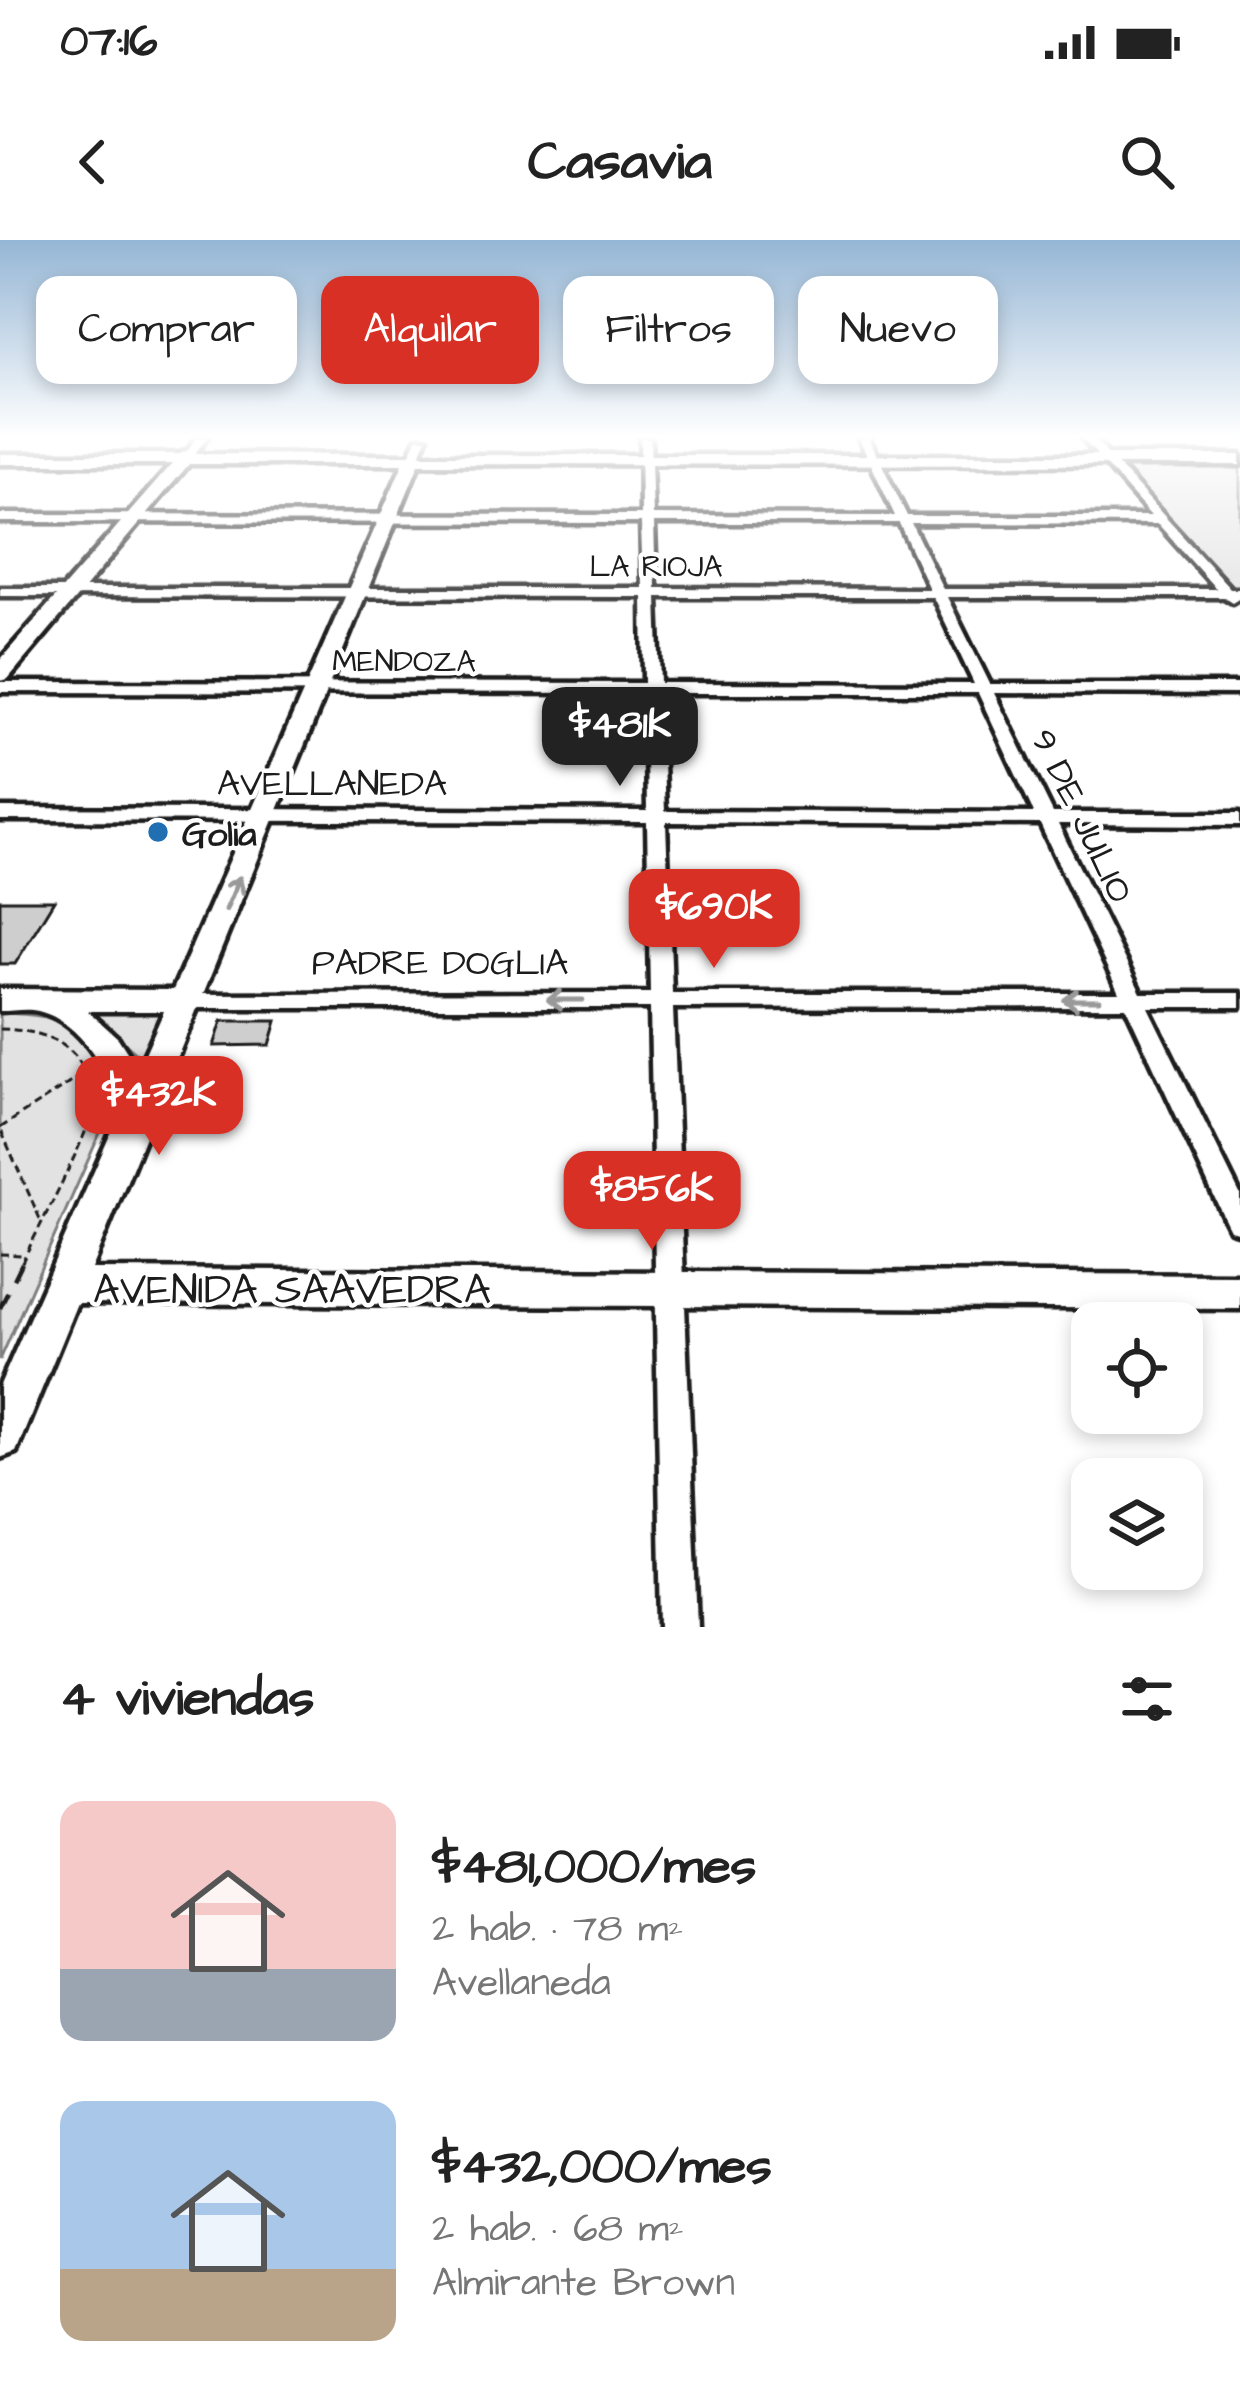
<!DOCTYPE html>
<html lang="es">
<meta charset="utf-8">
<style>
body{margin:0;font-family:"Architects Daughter",sans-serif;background:#f2f2f2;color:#222;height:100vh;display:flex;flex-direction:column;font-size:45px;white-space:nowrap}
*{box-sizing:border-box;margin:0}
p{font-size:39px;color:#767676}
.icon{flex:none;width:66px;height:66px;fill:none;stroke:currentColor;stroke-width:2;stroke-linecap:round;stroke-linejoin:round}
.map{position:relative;height:1387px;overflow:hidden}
.details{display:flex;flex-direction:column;background:#fff;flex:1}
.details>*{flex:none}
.hud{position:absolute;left:36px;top:36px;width:1170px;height:108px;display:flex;gap:24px}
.buttons{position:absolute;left:1071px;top:1062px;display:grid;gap:24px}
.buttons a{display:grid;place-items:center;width:132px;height:132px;border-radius:24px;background:#fff;box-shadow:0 6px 18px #0003;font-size:60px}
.price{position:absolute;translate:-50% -102px;padding:0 27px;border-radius:24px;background:#d93025;color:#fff;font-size:39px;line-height:78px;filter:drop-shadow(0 3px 6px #0008)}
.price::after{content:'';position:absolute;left:50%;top:72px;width:36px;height:27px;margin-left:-18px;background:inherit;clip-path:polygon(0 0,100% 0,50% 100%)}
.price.on{background:#222;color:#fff}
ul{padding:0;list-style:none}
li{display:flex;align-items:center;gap:36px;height:300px;padding:0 60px}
li span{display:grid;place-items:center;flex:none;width:336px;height:240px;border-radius:24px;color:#555}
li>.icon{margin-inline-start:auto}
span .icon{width:144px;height:144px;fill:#fffc;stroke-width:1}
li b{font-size:51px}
h2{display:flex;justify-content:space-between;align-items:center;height:144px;padding:0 60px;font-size:51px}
.pill{padding:0 42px;border-radius:24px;background:#fff;box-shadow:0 6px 18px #0003;font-size:42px;line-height:108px}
.pill.on{background:#d93025;color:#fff}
.status{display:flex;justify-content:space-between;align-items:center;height:84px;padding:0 60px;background:#fff;direction:ltr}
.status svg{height:33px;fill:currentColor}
header{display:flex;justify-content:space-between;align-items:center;height:156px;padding:0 60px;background:#fff;font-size:54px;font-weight:800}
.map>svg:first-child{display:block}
.green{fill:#e2e2e2;stroke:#7f7f7f;stroke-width:3}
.building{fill:#cecece;stroke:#1c1c1c;stroke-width:3}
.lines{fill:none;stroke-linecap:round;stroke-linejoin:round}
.street-casing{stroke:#1c1c1c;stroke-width:9}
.secondary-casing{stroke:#1c1c1c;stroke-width:9}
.path-far1{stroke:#1c1c1c;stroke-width:3;stroke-dasharray:8 4.5;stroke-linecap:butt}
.path{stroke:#1c1c1c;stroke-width:4.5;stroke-dasharray:18 14;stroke-linecap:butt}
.street{fill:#fff;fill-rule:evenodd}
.secondary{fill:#fff;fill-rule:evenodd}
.oneway{stroke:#999}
.poi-dot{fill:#1f6fb2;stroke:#fff;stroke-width:4.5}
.labels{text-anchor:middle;stroke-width:9;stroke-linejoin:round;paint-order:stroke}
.far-street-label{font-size:30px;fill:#1c1c1c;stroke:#fff}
.street-label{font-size:36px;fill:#1c1c1c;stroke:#fff}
.poi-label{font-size:36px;font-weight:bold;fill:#1c1c1c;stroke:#fff;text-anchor:start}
.near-street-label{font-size:42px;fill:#1c1c1c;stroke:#fff}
</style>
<div class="status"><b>07:16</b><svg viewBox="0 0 49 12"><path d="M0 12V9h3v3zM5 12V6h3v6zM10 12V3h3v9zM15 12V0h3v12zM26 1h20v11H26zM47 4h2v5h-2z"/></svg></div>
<header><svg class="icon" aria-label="back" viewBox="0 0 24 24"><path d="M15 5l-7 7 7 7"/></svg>Casavia<svg class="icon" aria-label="search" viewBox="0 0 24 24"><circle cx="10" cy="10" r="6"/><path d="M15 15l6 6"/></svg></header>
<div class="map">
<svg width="1240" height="1387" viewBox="0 0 1240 1387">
<rect width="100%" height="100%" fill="#fff"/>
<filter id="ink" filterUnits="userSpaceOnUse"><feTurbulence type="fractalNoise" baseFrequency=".00833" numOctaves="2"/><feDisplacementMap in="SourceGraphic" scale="24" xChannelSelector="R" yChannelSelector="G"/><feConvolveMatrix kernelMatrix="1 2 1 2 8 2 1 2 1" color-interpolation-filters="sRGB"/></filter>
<g filter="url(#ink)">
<path class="green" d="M1129,223H1240V349L1229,346L1123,226Z
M89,771L162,772L140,817Z
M0,773C69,775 78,785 114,840L107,877L0,1120Z"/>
<path class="building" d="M0,660H54L15,724H0Z
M222,781H277L270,805L214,806Z"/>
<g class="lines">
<defs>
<path id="street" d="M196,198H207L192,217H184Z
M417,198H427L420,215L415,218L410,215Z
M640,198H650L653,275L895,276L859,198H869L907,276H1151L1082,198H1093L1231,349H1240V357L1232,362L1224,357H947L990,444H1240V454L994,453L1053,573H1240V585L1058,584L1141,753H1240V767H1148L1240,954V993L1230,990L1226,982L1126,767L673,768L698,1387H662L650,768H188L177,761L188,754L650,753L647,582L0,580V568L647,571L645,453L0,452V442L644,443L643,357L0,356V348H643L641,283L0,282V274L641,275ZM654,283H899L929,349L656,348ZM911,283L1158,284L1216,349H943ZM657,357H933L974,444L660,443ZM660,453H978L1034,573L665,571ZM666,582L1040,584L1119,753H672Z"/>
<path id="secondary" d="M188,210L195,214L407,215L415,210L423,215H1240V225L419,224L91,1029L1240,1035V1069L77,1063L16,1212L0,1218V1145L121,870C107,831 82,782 38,771C27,768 12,771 0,771V749L173,750L403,224H189L8,439L0,441V420L172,224H0V214H180ZM88,771H164L138,829L118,798Z"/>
</defs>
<use href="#street" class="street-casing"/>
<use href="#secondary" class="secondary-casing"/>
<path class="path-far1" d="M0,789C53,790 92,810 92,870C92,888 33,999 21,1024
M40,979L0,888L85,833
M0,1014L23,1015"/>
<path class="path" d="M0,1068L23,1021"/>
<use href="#street" class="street"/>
<use href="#secondary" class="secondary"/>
</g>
<defs><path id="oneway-shaft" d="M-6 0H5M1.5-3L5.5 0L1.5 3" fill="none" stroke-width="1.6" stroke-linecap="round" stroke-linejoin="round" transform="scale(3)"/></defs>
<g class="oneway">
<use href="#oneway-shaft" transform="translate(233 653) rotate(-67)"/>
<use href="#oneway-shaft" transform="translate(565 760) rotate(180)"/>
<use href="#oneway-shaft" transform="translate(1081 760) rotate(180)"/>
</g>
</g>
<linearGradient id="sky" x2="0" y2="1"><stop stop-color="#95b6d5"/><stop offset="0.5" stop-color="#fff"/><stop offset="1" stop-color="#fff" stop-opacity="0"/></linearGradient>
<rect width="1240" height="393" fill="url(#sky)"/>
<circle class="poi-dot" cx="158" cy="592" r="12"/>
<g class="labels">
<g class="far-street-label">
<text x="656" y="336">LA RIOJA</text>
<text x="404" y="431">MENDOZA</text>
</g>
<g class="street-label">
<text x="332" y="555">AVELLANEDA</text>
<text transform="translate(1083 575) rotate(64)" y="13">9 DE JULIO</text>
<text x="440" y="734">PADRE DOGLIA</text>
</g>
<g class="poi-label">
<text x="182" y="605">Golia</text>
</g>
<g class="near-street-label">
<text x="292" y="1063">AVENIDA SAAVEDRA</text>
</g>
</g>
</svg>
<div class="buttons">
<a><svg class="icon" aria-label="locate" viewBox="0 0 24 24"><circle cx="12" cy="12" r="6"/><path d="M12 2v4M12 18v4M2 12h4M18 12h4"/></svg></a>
<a><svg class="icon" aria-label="layers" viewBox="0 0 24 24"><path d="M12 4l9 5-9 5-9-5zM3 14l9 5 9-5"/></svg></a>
</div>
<b class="price on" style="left:620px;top:549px">$481K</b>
<b class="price" style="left:714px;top:731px">$690K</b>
<b class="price" style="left:159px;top:918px">$432K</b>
<b class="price" style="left:652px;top:1013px">$856K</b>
<div class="hud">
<a class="pill">Comprar</a>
<a class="pill on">Alquilar</a>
<a class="pill">Filtros</a>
<a class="pill">Nuevo</a>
</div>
</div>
<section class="details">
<h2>4 viviendas<svg class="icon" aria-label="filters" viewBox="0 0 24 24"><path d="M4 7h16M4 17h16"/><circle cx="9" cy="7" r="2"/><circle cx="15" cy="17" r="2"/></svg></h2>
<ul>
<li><span style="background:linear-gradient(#f6c9c9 70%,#9aa5b1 0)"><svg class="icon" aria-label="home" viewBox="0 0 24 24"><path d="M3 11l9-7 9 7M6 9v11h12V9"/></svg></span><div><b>$481,000/mes</b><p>2 hab. · 78 m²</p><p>Avellaneda</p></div></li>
<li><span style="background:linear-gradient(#a9c7e8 70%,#b9a48a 0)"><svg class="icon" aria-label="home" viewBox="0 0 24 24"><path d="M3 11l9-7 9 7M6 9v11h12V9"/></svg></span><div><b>$432,000/mes</b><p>2 hab. · 68 m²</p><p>Almirante Brown</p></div></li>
</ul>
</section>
